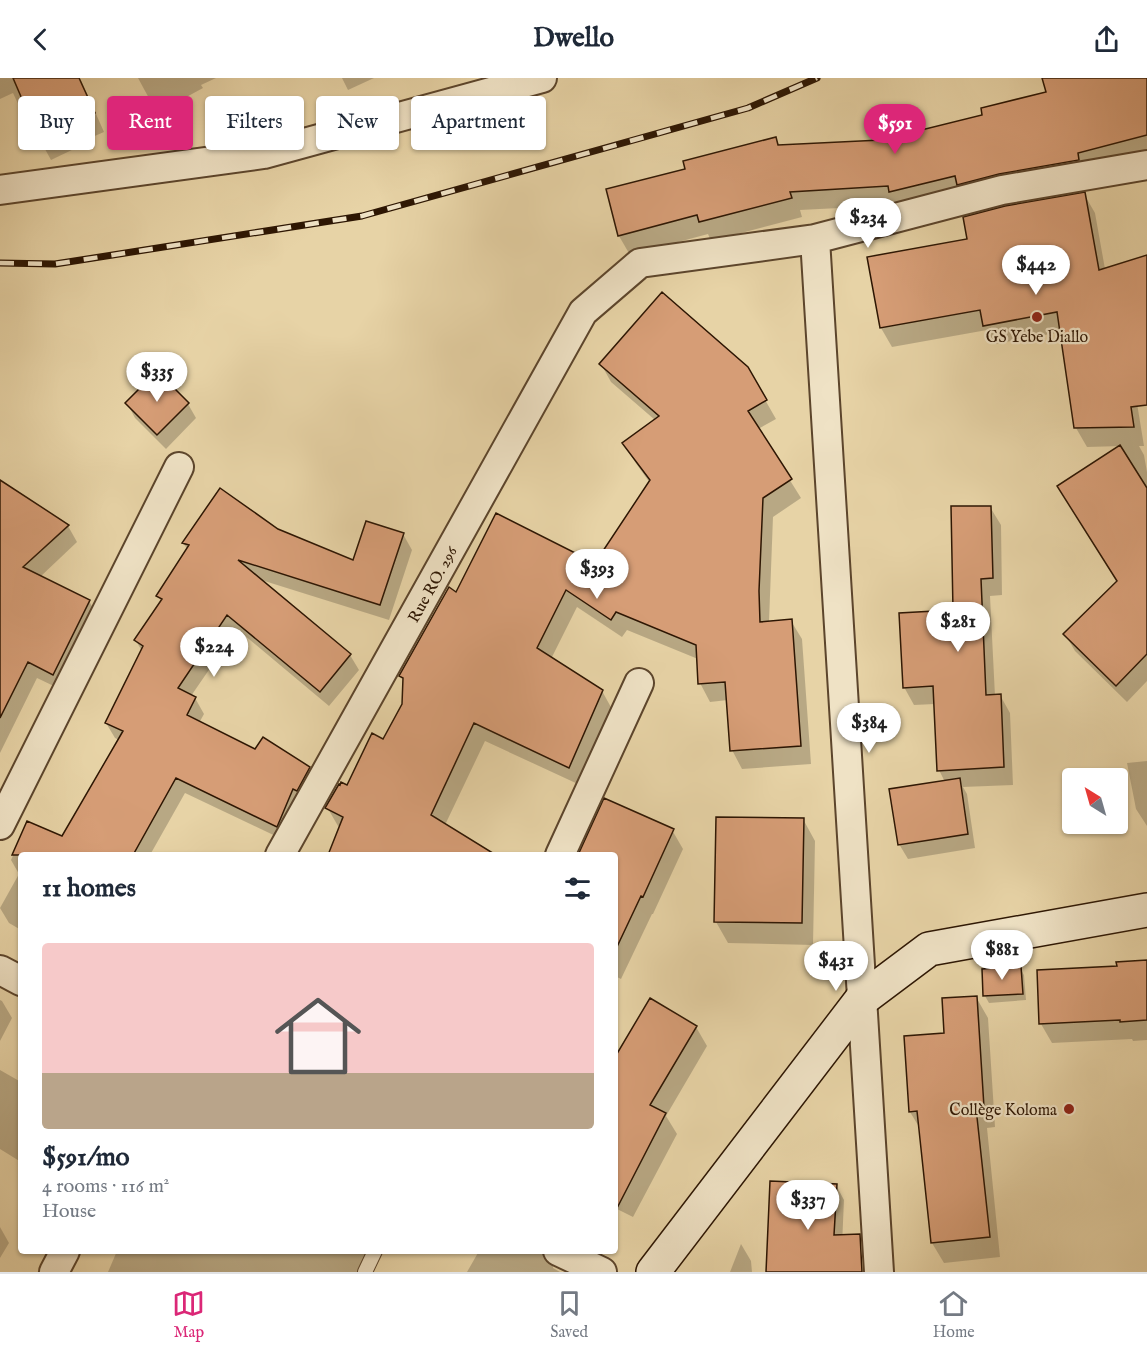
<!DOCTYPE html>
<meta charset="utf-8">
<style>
body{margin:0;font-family:"IM FELL English",serif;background:#f2f2f3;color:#1f2937;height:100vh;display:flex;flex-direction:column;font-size:22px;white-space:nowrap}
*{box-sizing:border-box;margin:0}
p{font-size:20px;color:#747a83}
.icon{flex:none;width:33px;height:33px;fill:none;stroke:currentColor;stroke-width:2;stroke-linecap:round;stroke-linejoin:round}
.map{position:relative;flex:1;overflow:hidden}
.details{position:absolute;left:18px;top:774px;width:600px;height:402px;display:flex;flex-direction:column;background:#fff;border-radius:6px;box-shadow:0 2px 4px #0004}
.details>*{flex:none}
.hud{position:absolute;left:18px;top:18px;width:600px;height:54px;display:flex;gap:12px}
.needle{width:39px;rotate:323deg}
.fabs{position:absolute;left:1062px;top:690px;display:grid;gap:12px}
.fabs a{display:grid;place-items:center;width:66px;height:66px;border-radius:6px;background:#fff;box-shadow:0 2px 4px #0004;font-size:30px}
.price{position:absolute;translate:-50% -51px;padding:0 14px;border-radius:21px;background:#fff;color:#222;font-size:20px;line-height:39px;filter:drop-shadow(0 2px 3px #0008)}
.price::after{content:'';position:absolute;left:50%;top:36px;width:18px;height:14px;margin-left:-9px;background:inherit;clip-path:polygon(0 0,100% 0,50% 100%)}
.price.active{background:#db2777;color:#fff}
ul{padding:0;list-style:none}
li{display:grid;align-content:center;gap:12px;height:318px;padding:0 24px}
li span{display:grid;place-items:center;height:186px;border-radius:6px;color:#555}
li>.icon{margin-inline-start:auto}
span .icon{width:108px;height:108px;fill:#fffc;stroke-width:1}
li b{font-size:26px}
h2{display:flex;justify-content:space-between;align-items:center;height:72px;padding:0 24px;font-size:26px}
.chip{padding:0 21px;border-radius:6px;background:#fff;box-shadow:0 2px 4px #0004;font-size:21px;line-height:54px}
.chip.active{background:#db2777;color:#fff}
header{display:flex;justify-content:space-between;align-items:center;height:78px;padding:0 24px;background:#fff;font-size:27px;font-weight:700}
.dock{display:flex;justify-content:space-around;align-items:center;height:84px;border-top:2px solid #e0e1e3;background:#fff;font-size:16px;color:#747a83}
.dock a{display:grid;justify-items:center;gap:3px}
.dock .active{color:#db2777}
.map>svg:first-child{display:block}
.shadow{fill:#0003}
.building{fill:#d69d76;stroke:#2d1603;stroke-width:1.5}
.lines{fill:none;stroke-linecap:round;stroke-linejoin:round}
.lane-casing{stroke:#5c452c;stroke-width:16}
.street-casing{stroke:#5c452c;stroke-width:32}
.secondary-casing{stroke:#2d1603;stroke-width:36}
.lane{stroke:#efe2c5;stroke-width:14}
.street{stroke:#efe2c5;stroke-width:28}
.secondary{stroke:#efe2c5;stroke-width:33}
.rail-casing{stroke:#2d1603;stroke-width:7}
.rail{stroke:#efe2c5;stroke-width:4.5;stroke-dasharray:14;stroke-linecap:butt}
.poi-dot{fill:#8f2418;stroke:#efe2c5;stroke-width:2}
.labels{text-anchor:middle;stroke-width:4.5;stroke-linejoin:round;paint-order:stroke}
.poi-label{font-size:16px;fill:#2d1603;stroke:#efe2c5}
.street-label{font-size:16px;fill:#2d1603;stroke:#efe2c5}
</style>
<header><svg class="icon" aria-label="back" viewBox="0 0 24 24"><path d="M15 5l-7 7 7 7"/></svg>Dwello<svg class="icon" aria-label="share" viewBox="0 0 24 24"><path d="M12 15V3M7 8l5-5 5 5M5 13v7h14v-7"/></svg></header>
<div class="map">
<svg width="1147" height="1194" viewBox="0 0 1147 1194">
<rect width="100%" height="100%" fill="#e7d3a6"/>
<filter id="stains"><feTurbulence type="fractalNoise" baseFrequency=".00333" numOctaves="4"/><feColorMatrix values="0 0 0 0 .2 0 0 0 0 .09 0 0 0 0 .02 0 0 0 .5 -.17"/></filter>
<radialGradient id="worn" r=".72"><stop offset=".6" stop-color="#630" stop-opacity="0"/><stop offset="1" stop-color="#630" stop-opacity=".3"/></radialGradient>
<path class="shadow" d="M0,0H80L104,54L74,67L76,70L51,82L40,62L37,63L27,45L13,15L0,21Z
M138,0H216L201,7L203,10L157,35Z
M342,0H374L348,12Z
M1047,0H1147V79L899,127L800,132L802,139L711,163L708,156L630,177L619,158L607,113L687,92L775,60L780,68L881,63L984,38L1047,16Z
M1084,116L1095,135L1105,191L1147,178V264L1128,270L1144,368H1139L1144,377L1147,394V603L1127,624L1075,573L1065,556L1118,503L1059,408L1122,368L1087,369L1076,350L1061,254L995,266L987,252L892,269L881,250L969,162Z
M601,286L747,290L776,341L758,351L801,420L773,439L769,544L791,543L802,561L811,686L742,691L732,672L728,622L710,624L700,605L698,581L627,552L622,559L577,529L551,581L602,613L612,631L580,707L485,663L445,747L493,777H335L340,749L338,748L327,729L347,709L383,663L403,627L404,603L401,598L456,517L596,487L650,405L635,384L624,365L655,342L611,304Z
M157,295L188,326L196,340L166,371L135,340L127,325Z
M0,415L68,448L77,464L40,499L89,523L98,539L62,612L37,600L0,675Z
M990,429L1001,447L1002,517L990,518L995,618L1000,617L1010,635L1013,707L963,709L967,716L975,770L908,781L899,766L945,704L939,692L935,626L914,627L904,609L955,533Z
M277,452L354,484L403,456L412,472L389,542L258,501L350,577L359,592L329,628L237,551L191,618L195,620L204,636L199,645L256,673L309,690L318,705L286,763L185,715L150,777H21V852L9,845L0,830L19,796L11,782L28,745L63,760L119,662L115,660L106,645L142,573L136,563L162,524L158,518L188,472L183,465Z
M1147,683V748L1136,731L1127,685Z
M803,741L815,763L813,867L728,865L716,844Z
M672,752L683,771L653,836H652L621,901L615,898V777H580Z
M1147,883V962L1133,963L1132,961L1052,965L1041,946L1038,894L1118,889Z
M1020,890L1024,897L1026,922L989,925L985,918Z
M976,919L988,940L995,1049L987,1050L1000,1179L944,1185L932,1165L921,1052L910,1034L945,956Z
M0,922L2,923L12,940L0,963Z
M696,949L707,968L666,1038L677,1056L633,1139L615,1130V982Z
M0,992L21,1004V1084L0,1071Z
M836,1107L844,1122L841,1190L803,1194H775Z
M0,1149L9,1165L0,1180Z
M741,1166L751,1183L752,1194H730Z
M117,1173H376L369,1194H108Z
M479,1173H566L553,1186V1190L560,1194H467Z"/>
<path class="building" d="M13,0H79L95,35L65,49L67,52L39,65L20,21H22Z
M1042,0H1147V57L1078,75L1079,82L999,96L957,107L955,98L889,114L888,108L790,114L792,120L699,144L697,137L618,158L606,111L685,91L683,83L776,59L778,67L881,62L982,37L981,30L1046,14Z
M1085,114L1099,192L1147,177V327L1131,329L1134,349L1074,350L1057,234L983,248L980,232L880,250L867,179L967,161L963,139L1005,128Z
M662,214L748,289L767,322L748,333L792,401L763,420L759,513L760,544L792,541L801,668L730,673L725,604L698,606L696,567L616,534L611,542L566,512L537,570L603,612L569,690L474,645L431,737L496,777H328L343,739L325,730L339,706L340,707L341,704L347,707L372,655L383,661L402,626L403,600L399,598L449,509L456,514L496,435L595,485L650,402L622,365L659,338L599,286Z
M157,293L189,325L157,357L125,325Z
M1120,367L1147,410V576L1116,608L1063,556L1117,503L1057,408Z
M0,402L69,447L23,489L90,522L53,597L28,584L0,640Z
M220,410L278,451L353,482L366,443L404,455L380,527L238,482L351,576L320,614L227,537L178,610L196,619L187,637L255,671L263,659L310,689L297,713L293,711L277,749L176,700L133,777H12L27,743L62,758L123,653L105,645L143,568L134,562L162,521L156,518L189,467L182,465Z
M951,428H991L993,500L981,501L986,617L1001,616L1004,689L937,693L933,608L903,610L899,535L953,532Z
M960,700L968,756L898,767L889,711Z
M604,720L674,751L643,819L641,818L615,873V777H578Z
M716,739L804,740L802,845L714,844Z
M1147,882V942L1120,944V942L1039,946L1037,892L1117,888L1116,884Z
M1021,888L1023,916L983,918L982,891Z
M977,918L984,1029L976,1030L990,1159L931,1165L917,1033L909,1034L904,958L944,955L942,920Z
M650,920L697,948L650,1027L666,1035L615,1134V979Z
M770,1103L837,1106L834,1157L860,1156L862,1194H766Z"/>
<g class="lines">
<defs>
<path id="lane" d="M365,1194L375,1173"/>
<path id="street" d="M0,112L264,76L542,0
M815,161L879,1194
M0,747L179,389
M280,777L583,234L640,185L815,161L1002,112L1147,87
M560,777L639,605
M0,892L21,903
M558,1173L602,1194
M54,1194L65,1173"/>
<path id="secondary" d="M653,1194L861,922L929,871L1147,832"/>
</defs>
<use href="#lane" class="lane-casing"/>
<use href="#street" class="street-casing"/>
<use href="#secondary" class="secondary-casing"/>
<use href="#lane" class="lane"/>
<use href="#street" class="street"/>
<use href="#secondary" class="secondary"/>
<defs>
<path id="rail" d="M0,185L55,186L362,138L748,30L817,0"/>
</defs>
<use href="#rail" class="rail-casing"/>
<use href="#rail" class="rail"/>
</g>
<g class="poi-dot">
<circle cx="1037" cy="239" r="6"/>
<circle cx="1069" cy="1031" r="6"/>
</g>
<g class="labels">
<g class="poi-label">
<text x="1037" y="264">GS Yebe Diallo</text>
<text x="1057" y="1037" text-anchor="end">Collège Koloma</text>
</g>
<g class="street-label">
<text transform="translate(432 506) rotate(-61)" y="6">Rue RO. 296</text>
</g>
</g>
<rect width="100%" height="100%" filter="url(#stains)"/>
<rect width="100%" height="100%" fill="url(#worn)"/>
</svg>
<div class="fabs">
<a><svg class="needle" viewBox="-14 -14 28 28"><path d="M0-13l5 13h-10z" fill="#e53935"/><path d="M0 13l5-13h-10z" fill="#747a83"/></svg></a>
</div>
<b class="price active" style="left:895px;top:77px">$591</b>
<b class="price" style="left:868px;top:171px">$234</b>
<b class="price" style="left:1036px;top:218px">$442</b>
<b class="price" style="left:157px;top:325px">$335</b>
<b class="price" style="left:597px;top:522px">$393</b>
<b class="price" style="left:958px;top:575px">$281</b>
<b class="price" style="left:214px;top:600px">$224</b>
<b class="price" style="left:869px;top:676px">$384</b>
<b class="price" style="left:1002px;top:903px">$881</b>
<b class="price" style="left:836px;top:914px">$431</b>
<b class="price" style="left:808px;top:1153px">$337</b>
<div class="hud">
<a class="chip">Buy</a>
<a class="chip active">Rent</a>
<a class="chip">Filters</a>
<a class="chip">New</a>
<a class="chip">Apartment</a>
</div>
<section class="details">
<h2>11 homes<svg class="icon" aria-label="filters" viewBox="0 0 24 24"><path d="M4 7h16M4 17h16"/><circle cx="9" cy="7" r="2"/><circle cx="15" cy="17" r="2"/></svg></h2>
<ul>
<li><span style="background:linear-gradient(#f6c9c9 70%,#b9a48a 0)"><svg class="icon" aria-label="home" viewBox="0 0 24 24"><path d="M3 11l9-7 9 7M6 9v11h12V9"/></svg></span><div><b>$591/mo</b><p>4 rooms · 116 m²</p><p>House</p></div></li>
</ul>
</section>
</div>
<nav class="dock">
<a class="active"><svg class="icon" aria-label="map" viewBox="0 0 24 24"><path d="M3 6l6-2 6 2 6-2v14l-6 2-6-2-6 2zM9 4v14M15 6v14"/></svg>Map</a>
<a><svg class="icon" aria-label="saved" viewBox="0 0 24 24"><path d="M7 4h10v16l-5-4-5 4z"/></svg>Saved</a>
<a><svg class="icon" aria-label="home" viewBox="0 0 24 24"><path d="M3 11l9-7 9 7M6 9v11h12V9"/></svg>Home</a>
</nav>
